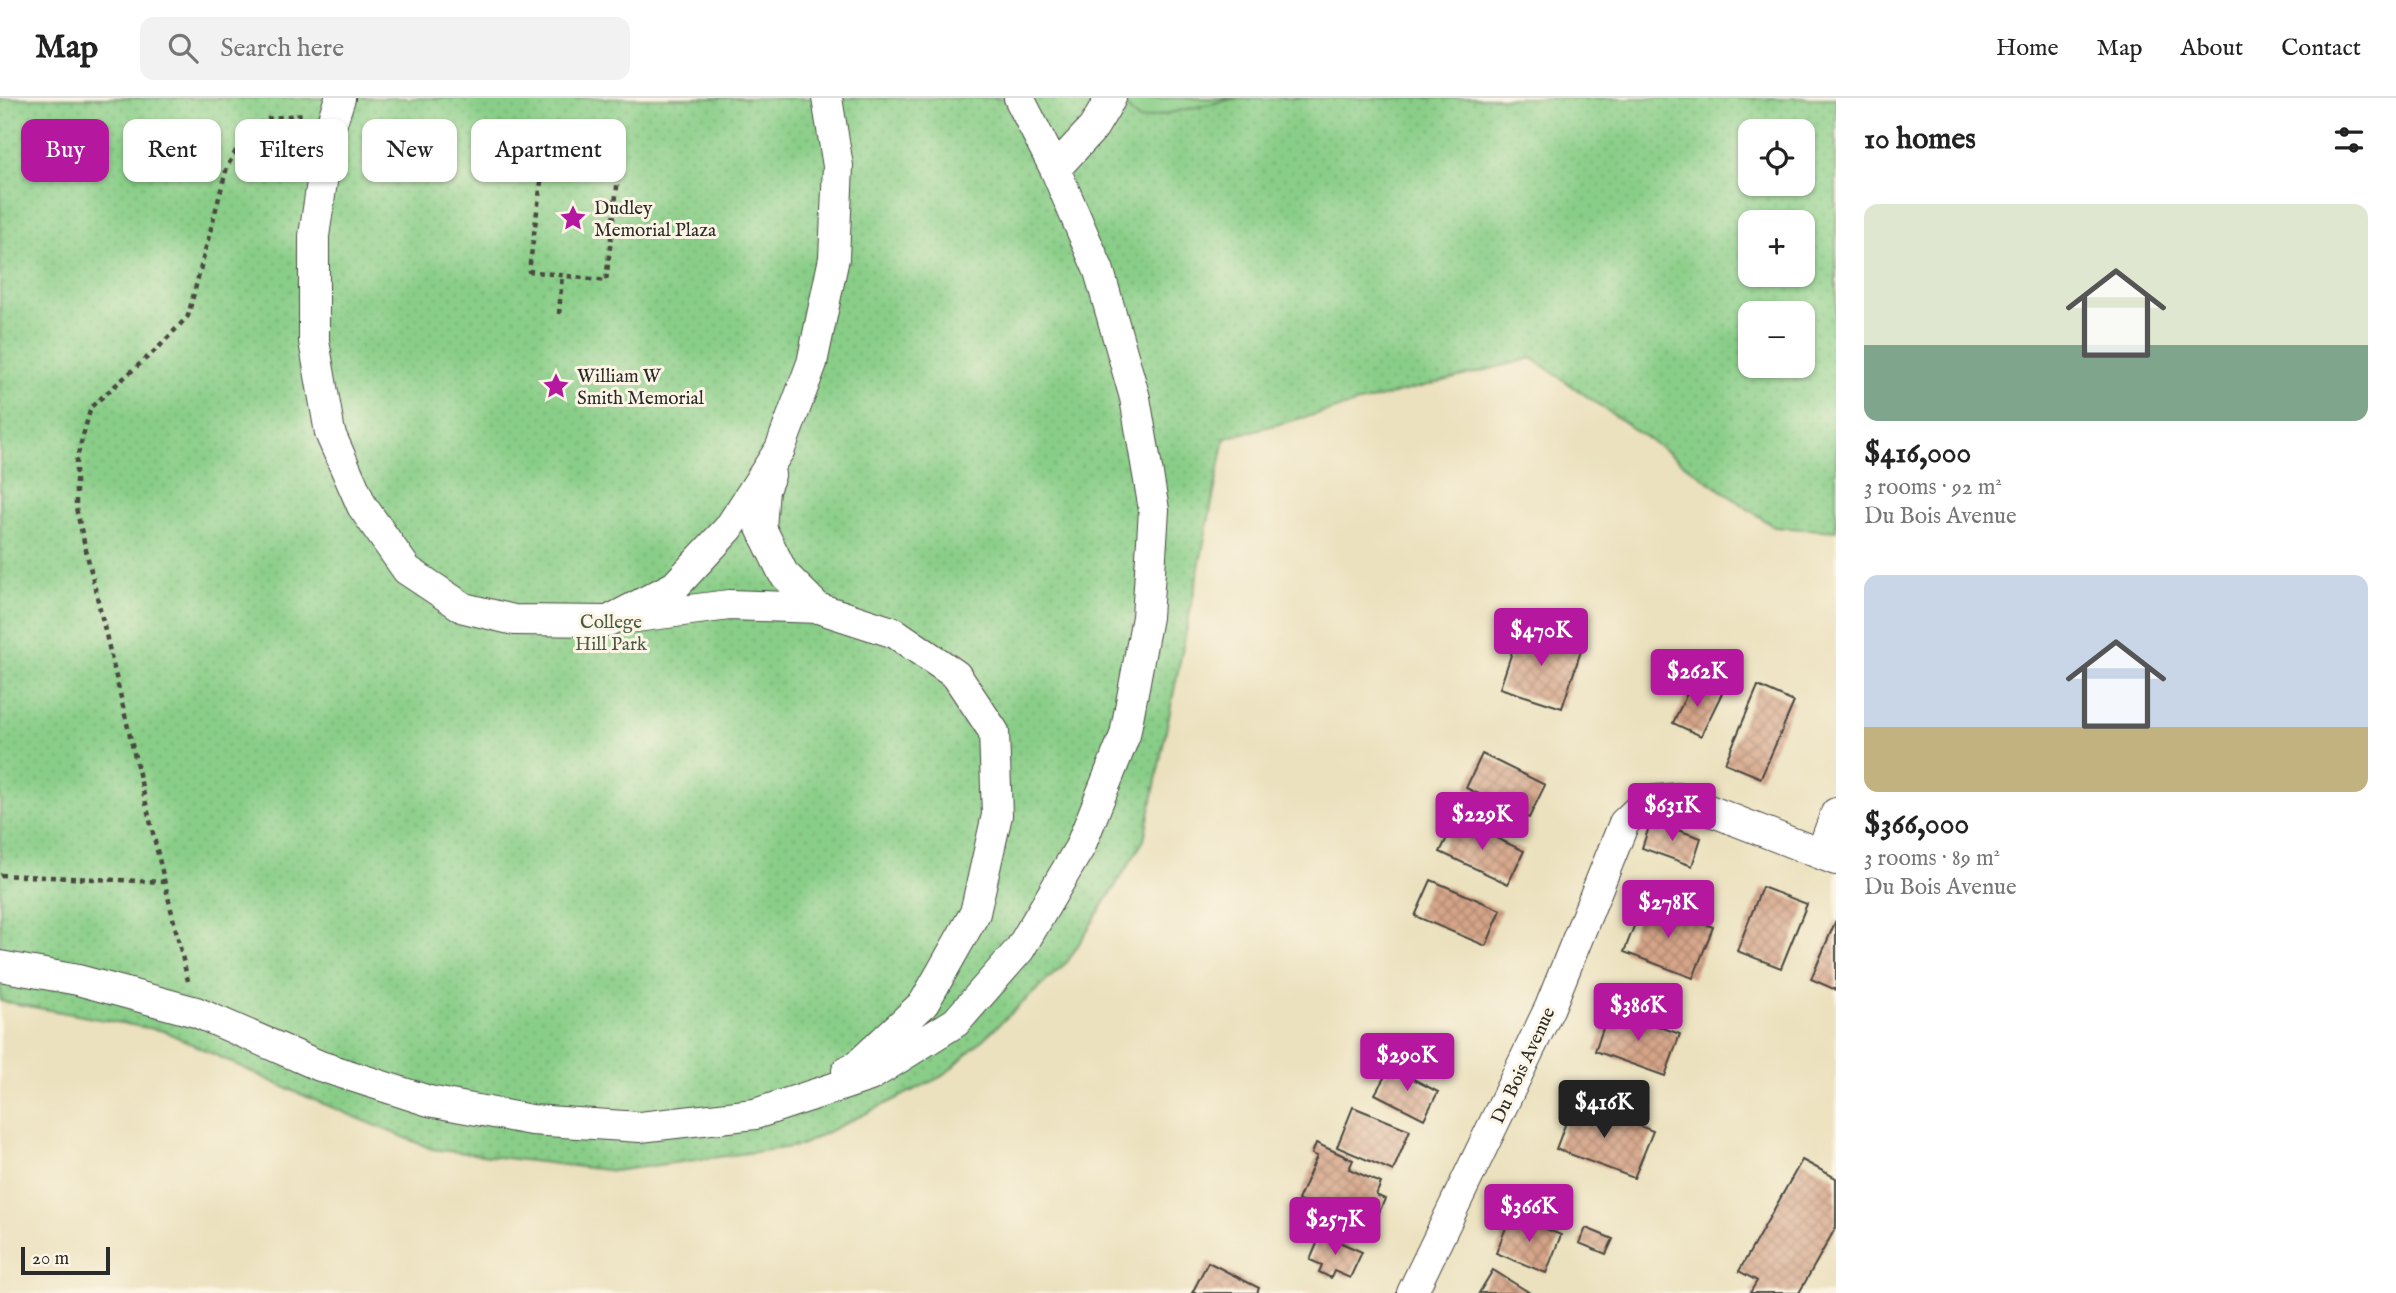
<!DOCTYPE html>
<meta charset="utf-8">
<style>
body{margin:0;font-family:"IM FELL English",serif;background:#f2f2f2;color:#222;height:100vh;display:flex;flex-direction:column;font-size:26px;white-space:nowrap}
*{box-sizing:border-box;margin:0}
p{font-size:23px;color:#767676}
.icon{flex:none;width:38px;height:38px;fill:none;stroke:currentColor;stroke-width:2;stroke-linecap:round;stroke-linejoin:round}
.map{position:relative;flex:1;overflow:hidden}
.details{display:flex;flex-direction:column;background:#fff;width:560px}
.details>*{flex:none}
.banner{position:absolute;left:21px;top:21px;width:665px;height:63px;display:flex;gap:14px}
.fabs{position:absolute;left:1738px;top:21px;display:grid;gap:14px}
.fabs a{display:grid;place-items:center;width:77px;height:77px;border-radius:14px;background:#fff;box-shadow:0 2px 5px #0004;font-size:35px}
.scale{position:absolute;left:21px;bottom:18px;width:89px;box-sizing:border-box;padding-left:7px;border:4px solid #2b2b2b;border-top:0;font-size:19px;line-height:24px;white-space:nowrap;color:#2b2b2b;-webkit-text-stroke:5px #fcf5e5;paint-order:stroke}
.price{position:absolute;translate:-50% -60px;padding:0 16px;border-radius:7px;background:#b5179e;color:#fff;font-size:23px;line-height:46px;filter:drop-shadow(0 2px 4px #0008)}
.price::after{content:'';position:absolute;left:50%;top:42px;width:21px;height:16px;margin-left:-10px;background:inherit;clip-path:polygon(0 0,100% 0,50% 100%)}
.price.selected{background:#222;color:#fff}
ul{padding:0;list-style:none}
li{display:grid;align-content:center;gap:14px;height:371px;padding:0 28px}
li span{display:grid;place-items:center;height:217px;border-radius:14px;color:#555}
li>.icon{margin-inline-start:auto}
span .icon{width:126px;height:126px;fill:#fffc;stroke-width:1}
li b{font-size:30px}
h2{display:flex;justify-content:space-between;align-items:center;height:84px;padding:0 28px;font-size:30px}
.tag{padding:0 24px;border-radius:14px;background:#fff;box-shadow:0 2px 5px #0004;font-size:24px;line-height:63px}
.tag.selected{background:#b5179e;color:#fff}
header{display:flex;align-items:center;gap:42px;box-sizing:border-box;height:98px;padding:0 35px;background:#fff;border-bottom:2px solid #e0e0e0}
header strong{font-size:33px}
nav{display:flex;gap:38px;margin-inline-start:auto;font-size:24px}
.search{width:490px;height:63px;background:#f2f2f2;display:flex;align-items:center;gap:18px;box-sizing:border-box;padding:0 24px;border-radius:14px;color:#767676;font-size:26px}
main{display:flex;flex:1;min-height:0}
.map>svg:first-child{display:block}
.grass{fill:#89ce88;stroke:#5a7c5a;stroke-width:2}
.park{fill:url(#park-dots);stroke:#5a7c5a;stroke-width:2;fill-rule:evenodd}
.building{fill:url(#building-cross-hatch)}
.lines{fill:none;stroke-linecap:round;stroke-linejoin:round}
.minor-casing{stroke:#484641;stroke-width:32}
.path{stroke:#484641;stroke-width:4.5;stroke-dasharray:5 5;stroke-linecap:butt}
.minor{stroke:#fff;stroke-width:30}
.labels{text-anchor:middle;stroke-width:6;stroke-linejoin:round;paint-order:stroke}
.poi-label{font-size:19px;fill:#2b2b2b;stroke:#fcf5e5;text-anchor:start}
.park-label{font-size:19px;fill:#475c47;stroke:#fcf5e5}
.street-label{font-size:19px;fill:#2b2b2b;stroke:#fcf5e5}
</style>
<header>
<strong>Map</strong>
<div class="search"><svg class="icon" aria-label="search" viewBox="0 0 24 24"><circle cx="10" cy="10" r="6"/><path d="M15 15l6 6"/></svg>Search here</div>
<nav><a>Home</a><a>Map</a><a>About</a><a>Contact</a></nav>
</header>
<main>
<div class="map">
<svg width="1836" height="1195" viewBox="0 0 1836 1195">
<defs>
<pattern id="park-dots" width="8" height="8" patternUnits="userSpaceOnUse" patternTransform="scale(1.75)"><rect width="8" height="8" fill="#89ce88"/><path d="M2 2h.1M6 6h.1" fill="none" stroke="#76b176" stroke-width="1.8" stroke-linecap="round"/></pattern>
<pattern id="building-cross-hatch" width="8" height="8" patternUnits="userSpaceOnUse" patternTransform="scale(1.75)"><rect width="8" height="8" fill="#d6a589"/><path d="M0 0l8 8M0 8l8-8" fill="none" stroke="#ae8770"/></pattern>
</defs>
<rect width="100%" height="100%" fill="#fcf5e5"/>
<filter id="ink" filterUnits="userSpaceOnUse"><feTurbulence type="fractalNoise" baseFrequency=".0143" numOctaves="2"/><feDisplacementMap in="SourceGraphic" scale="14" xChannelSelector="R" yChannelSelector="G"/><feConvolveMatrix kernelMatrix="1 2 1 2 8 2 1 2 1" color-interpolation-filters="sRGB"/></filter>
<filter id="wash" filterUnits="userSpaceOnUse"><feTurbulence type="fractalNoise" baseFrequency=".00686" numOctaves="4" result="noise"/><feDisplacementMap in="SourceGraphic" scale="28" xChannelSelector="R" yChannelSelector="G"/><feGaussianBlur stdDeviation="1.57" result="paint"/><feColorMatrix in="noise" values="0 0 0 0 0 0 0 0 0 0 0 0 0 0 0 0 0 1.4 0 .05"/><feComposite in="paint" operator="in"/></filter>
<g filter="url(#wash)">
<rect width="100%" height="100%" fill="#ebe1be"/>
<path class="grass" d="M1117,0H1237L1139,22Z"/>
<path class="park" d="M0,0H1117L1139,22L1237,0H1836V433L1774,429L1532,260L1225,340L1144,742L1068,863L943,978L799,1048L614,1073L432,1051L288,991L164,933L0,903ZM1750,33H1802V86H1750ZM1750,124H1802V177H1750ZM1750,215H1802V268H1750Z"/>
<g id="blocks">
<path class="building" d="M1520,530L1582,550L1562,610L1500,590Z
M1758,588L1794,604L1761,680L1725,665Z
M1690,589L1723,593L1701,638L1673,625Z
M1482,656L1545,687L1529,720L1466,690Z
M1456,721L1524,753L1508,786L1440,754Z
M1651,723L1701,740L1692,768L1642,750Z
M1431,782L1501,812L1486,848L1415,818Z
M1762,789L1807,806L1781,870L1737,853Z
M1644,803L1713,829L1693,880L1624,854Z
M1836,822V892L1811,881Z
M1610,911L1680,936L1665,978L1595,953Z
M1390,969L1438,994L1424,1021L1375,996Z
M1574,1003L1653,1033L1634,1080L1556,1051Z
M1353,1009L1410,1032L1393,1073L1337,1049Z
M1316,1045L1353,1062L1349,1071L1381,1085L1376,1097L1385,1101L1373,1128L1364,1125L1361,1133L1338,1123L1336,1128L1300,1112L1303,1105L1298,1102L1317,1058L1312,1056Z
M1802,1062L1836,1080V1129L1799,1195H1750L1757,1183L1739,1173Z
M1511,1117L1561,1137L1546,1175L1496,1155Z
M1586,1130L1613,1141L1606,1156L1579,1145Z
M1321,1136L1362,1154L1350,1180L1334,1173L1331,1180L1319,1174L1322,1167L1310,1162Z
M1208,1164L1259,1190L1257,1195H1192Z
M1493,1172L1530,1195H1479Z"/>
</g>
</g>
<g filter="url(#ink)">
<use href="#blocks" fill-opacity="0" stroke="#484641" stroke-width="2"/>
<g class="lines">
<defs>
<path id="minor" d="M340,0L330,30L314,138V243L330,335L362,408L407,472L464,510L514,522L608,523L675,488L729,430L780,351L812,265L834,160L838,68L827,0
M1055,71L1093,30L1111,0
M770,377L764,392L761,430L783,475L818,510
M628,520L729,507L818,510L895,535L956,577L994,634L997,717L975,815L924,905L857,968L847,973
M1821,756L1836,715
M0,868L78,882L196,914L320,968L429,1003L531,1022L640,1029L755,1016L870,978L956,924L1020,851L1080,749L1125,637L1147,519L1154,412L1135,300L1099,173L1055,71L1019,0
M1412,1195L1550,909L1624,725L1647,703L1678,700L1836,762"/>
</defs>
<use href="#minor" class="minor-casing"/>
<path class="path" d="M545,54L620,63L606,183L529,173Z
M576,58L581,28
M559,216L562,177
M0,777L165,784
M188,883L76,410V363L91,309L159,249L188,218L227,69L242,42L266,21L304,16"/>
<use href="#minor" class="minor"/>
</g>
</g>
<defs>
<symbol id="sight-bare" viewBox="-9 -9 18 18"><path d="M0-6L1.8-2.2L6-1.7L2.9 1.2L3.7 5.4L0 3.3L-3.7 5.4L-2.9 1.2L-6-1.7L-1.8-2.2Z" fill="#b5179e" stroke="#fcf5e5" stroke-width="2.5" paint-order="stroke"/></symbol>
</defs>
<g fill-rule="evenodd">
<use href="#sight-bare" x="554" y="101" width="38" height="38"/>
<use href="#sight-bare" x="537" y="269" width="38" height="38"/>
</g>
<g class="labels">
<g class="poi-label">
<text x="594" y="116">Dudley<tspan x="594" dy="22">Memorial Plaza</tspan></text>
<text x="577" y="284">William W<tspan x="577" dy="22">Smith Memorial</tspan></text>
</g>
<g class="park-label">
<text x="611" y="530">College<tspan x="611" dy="22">Hill Park</tspan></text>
</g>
<g class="street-label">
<text transform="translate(1522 967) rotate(-65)" y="7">Du Bois Avenue</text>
</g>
</g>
</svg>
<div class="fabs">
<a><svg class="icon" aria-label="locate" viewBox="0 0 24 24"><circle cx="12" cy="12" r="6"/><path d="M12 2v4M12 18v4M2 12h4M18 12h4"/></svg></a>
<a>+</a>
<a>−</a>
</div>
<div class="scale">20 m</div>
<b class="price" style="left:1541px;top:570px">$470K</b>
<b class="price" style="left:1697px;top:611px">$262K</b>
<b class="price" style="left:1672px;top:745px">$631K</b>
<b class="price" style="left:1482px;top:754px">$229K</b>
<b class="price" style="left:1668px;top:842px">$278K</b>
<b class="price" style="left:1638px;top:945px">$386K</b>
<b class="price" style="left:1407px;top:995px">$290K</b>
<b class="price selected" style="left:1604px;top:1042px">$416K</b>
<b class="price" style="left:1529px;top:1146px">$366K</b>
<b class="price" style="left:1335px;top:1159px">$257K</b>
<div class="banner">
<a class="tag selected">Buy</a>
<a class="tag">Rent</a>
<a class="tag">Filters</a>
<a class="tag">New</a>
<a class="tag">Apartment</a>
</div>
</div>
<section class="details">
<h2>10 homes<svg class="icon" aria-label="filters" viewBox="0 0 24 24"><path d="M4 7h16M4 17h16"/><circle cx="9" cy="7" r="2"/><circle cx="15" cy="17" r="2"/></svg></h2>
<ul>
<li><span style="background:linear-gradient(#dfe7d0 65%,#7fa58c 0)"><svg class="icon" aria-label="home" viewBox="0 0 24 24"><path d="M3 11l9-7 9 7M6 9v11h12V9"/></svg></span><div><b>$416,000</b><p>3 rooms · 92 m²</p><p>Du Bois Avenue</p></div></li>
<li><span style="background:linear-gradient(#c9d6e8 70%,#c2b280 0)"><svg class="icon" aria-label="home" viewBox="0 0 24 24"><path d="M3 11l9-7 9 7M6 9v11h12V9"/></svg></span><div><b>$366,000</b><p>3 rooms · 89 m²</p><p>Du Bois Avenue</p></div></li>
</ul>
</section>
</main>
